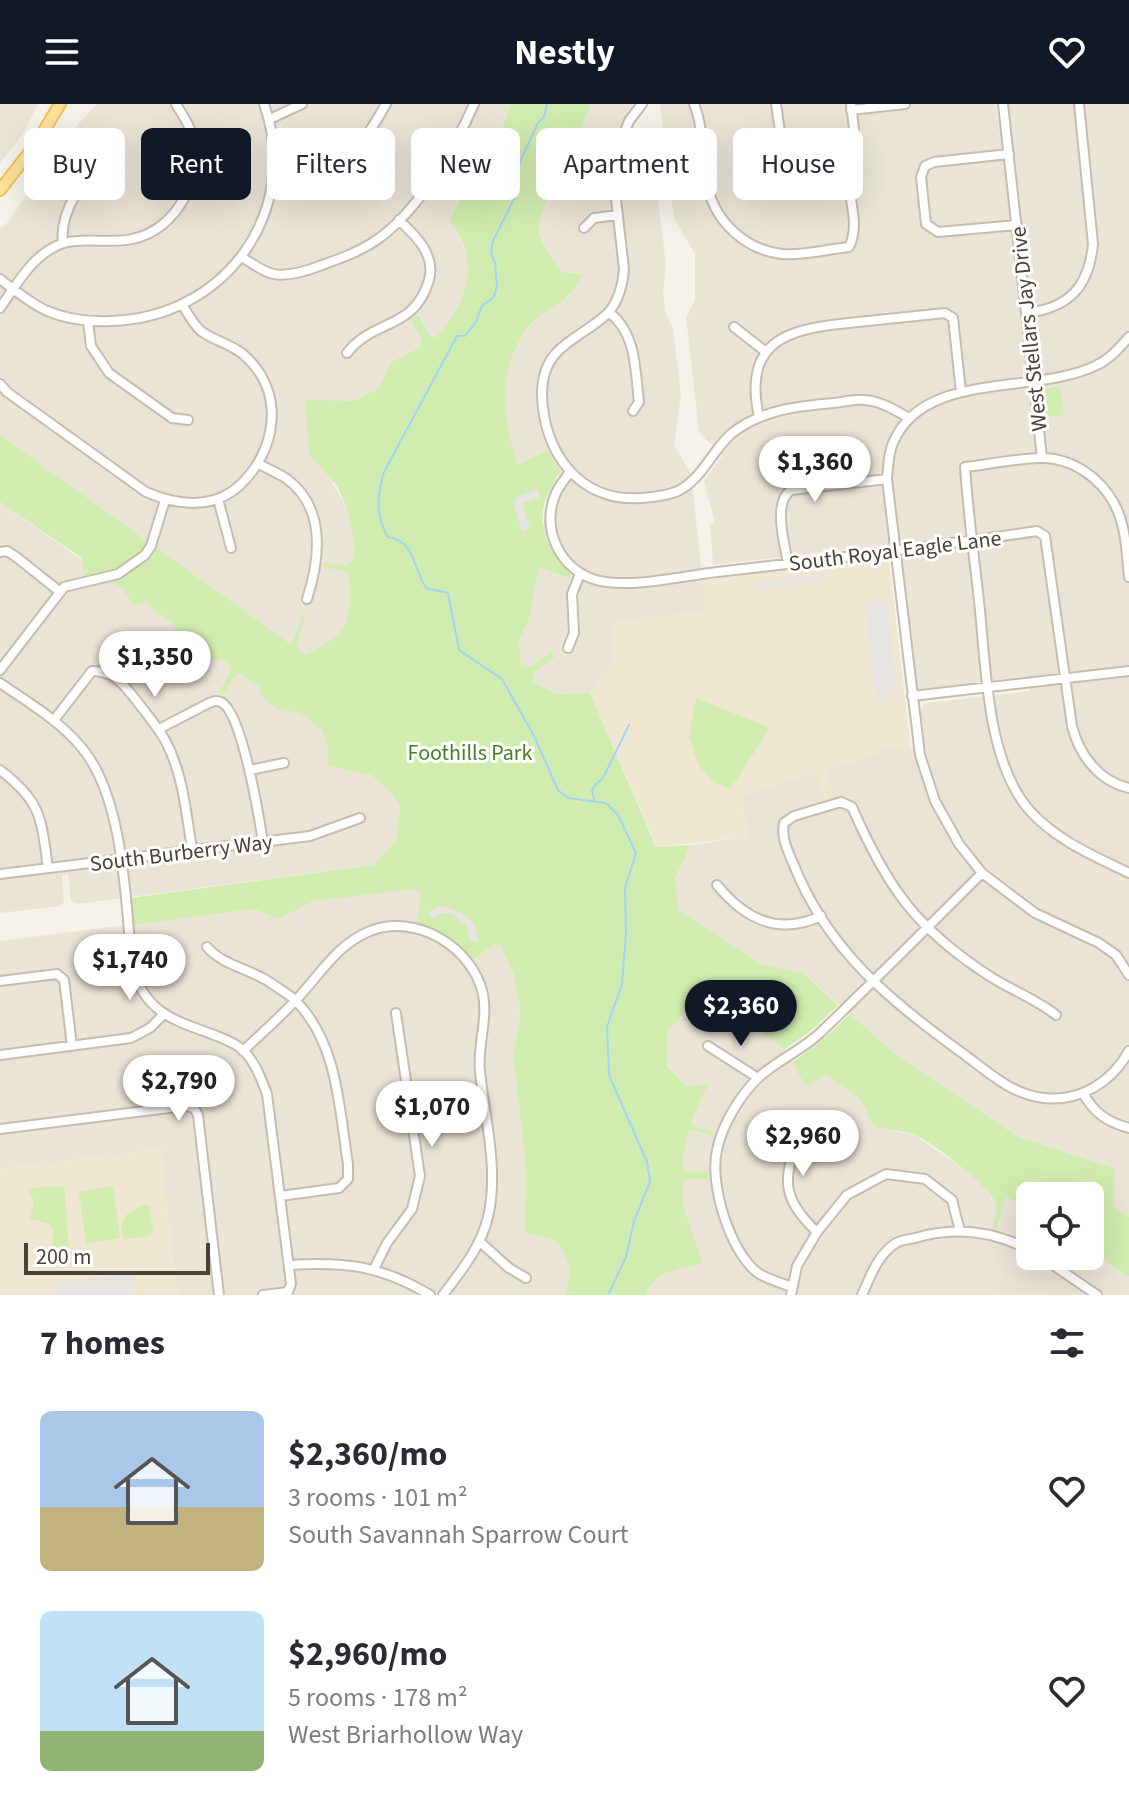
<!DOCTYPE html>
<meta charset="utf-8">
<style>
body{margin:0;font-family:"Source Sans 3",sans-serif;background:#f7f7f7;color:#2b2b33;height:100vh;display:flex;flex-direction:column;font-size:30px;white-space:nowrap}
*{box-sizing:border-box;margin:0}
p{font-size:26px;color:#7c7c81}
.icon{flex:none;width:44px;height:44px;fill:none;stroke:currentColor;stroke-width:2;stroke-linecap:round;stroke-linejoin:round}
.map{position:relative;height:1191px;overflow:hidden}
.drawer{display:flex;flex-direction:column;background:#fff;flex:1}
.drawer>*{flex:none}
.top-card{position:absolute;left:24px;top:24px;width:1082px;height:72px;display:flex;gap:16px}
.tools{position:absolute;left:1016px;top:1078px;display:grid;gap:16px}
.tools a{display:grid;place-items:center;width:88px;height:88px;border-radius:12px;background:#fff;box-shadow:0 8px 32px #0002;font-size:40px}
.scale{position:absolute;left:24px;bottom:20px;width:186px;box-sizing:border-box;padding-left:8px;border:4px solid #4a4237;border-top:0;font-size:22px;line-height:28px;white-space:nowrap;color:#4a4237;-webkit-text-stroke:6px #fff;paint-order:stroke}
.price{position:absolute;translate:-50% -68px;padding:0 18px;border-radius:28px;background:#fff;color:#222;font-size:26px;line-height:52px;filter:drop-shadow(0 2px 4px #0008)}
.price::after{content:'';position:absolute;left:50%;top:48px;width:24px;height:18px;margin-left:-12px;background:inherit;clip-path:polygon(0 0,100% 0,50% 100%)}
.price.active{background:#111827;color:#fff}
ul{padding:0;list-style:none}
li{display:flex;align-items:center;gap:24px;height:200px;padding:0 40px}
li span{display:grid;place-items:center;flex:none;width:224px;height:160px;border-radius:12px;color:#555}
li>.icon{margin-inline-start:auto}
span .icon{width:96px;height:96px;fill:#fffc;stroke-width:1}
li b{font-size:34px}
h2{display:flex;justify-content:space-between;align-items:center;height:96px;padding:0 40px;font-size:34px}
.tag{padding:0 28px;border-radius:12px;background:#fff;box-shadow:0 8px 32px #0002;font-size:28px;line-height:72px}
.tag.active{background:#111827;color:#fff}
header{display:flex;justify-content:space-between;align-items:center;height:104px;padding:0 40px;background:#111827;color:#fff;font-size:36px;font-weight:700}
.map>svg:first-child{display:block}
.residential{fill:#eae4d7}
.education{fill:#efe7d2}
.green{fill:#d1ecaf}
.parking{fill:#e7e4e1}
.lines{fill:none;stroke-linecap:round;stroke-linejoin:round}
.stream{stroke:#a2d4f5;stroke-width:2}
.minor-casing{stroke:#c5bcae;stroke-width:12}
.major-casing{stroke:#ecc160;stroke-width:14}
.minor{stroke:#fff;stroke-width:8}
.major{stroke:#ffe198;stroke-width:10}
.labels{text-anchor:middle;stroke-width:6;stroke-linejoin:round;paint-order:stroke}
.street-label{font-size:22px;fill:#4a4237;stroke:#fff}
.park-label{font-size:22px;fill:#488125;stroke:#fff}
</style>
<header><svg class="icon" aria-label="menu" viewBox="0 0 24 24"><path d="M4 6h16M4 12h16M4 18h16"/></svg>Nestly<svg class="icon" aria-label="heart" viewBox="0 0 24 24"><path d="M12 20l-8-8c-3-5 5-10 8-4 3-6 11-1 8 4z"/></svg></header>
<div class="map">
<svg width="1129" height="1191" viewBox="0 0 1129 1191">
<rect width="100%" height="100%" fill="#f5f2e9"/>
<path class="residential" d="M0,0H38L23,30L0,59Z
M97,0H511L500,30L449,114L459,128L468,158L467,181L454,214L437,233L430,232L418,211L411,215L421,236L419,243L391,258L378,285L353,297H305L309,320L326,368L347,404L354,438L353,457L347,462L325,459L324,463L346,468L350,473V515L337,532L306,551L300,547L297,538L302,512L293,537L289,539L0,331V124L7,119L33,82L68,31Z
M592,0H637L629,27L651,38L666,160L663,189L665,207L673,225L681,290L674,341L691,370L706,507L611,519L614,556L590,589L556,590L533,578L535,567L555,553L552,548L531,562L521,560L519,536L529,516L539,463L569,475L549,444L543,424L548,390L559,372L518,362L510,337L504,293L507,267L516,241L532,219L551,203L569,192L583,170L562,168L541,141L539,116L554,80L573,77V52L581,18Z
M660,0H996L998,17L1010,16L1008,0H1129V1113L1114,1104L1113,1064L1020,1033L899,953L803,869L761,860L678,806L675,774L691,741L747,733L742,691L812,670L818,672L825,695L833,692L826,671L829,665L872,652L880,646L925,645L919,608L926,599L1030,587L1029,572L916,586L901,439L713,461L710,419H715L704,377L722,352L699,328L686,213L695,196V150L674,114Z
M0,398L122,484L134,501L145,499L172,519L197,557L221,555L230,562L231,567L219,586L224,589L236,571L242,570L257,581L265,596L298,608L322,626L328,643L329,662L371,671L393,690L400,703L397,735L374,761L76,800L71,797L68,770L62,771L64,797L61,802L0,809Z
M416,784L421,790L416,818L441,828L474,855L494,841L501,842L513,869L520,903L519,924L513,950L526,1065L525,1129L557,1137L570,1162L566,1191H178L160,1045L0,1065V837L253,805L279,815L314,797Z
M722,901L785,945L792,959L825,972L860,995L874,1023L914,1031L968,1067L982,1080L995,1099L997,1108L992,1123L998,1125L1006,1091L1030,1107V1152H1090V1147L1129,1173V1191H646L654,1177L673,1166L702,1159L684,1105L682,1081L686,1075L707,1069L685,1067L682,1063L688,1029L693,1026L713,1031L715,1030L694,1022L691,1017L707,980L686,982L667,960V928L687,906Z"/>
<path class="education" d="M883,454L889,458L911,646H880L872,652L829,665L826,671L833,693L825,695L818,672L812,670L742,691L747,733L657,743L590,589L614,556L610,519L705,507L702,476Z
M160,1045L178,1191H0V1065Z"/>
<path class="green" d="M511,0H592C577,25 573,49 573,78L554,80C535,125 531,128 562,168L584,170C579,176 575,185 570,190C559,202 542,208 531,220C496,261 502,314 518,361L547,347L560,367C557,375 551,382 548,390C535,419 547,449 570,470V475L539,463L529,516L519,536L521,560L531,562L552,548L555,553L535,567L533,578L556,590L590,589L656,743L691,741L675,774L679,806L761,860L803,869L838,901L813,925L785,945L722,901L687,906L667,928V961L686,982L708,980L691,1017L694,1022L715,1029L714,1032L693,1026L688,1029L682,1062L685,1067L707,1068V1075H686L682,1080L684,1105L703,1159C682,1164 652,1168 646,1191H566L570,1162L557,1137L525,1129L526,1065L513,950L519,924L520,903L513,869L501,842L494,841L474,855L441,828L416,818L421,791L416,785L314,797L279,815L253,805L133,821L130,794L374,761L397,735L400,703L393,690L371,671L328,662V643L322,626L298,608L279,606L265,596L257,581L242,570L236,571L224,589L219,587L231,567L230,562L221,555L197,558L172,519L145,499L134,502L122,484L114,479L86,483L82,454L0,398V331L289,539L293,537L302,512L305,513L297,538L300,547L306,551C337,532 349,531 350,492C350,483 352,475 346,468L323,463L325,458L347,462L353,457L354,438L347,404L337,382L309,349L305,296L353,297L378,285L391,258L420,243L421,236L411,215L418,211L430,232L436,233C469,198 481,155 449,115L500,30Z
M1059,282L1064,311L1044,313L1042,289L1045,285Z
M696,594L766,622L768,627L731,684L714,679L698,660L689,632Z
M850,910L899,953L1019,1033L1114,1064V1103L1129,1113V1173L1090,1147V1092H1030V1107L1006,1092L997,1126L992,1123C994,1115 998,1107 995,1098C986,1079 932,1037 912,1030C900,1026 886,1026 874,1023L860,995L826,972L806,982L792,959L827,932Z
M64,1082L70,1156L50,1164C46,1148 59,1137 50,1120L30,1115L34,1097L28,1084Z
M113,1082L120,1134L86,1139L79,1088Z
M142,1101H149L153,1127L149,1132L124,1135L121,1124L125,1112Z"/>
<path class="parking" d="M538,385L540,393L522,399L530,425L522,428L513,399L517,397L516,393Z
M828,471L826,476L759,485L758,479Z
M886,496L896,580L891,581V586L883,594H876L865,498Z
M442,802L462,809L470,815L475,822L478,838L470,837L466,821L453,810L444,809L432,814L428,808Z
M133,1168L135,1180L126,1191H56V1179Z"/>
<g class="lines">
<path class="stream" d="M547,0L544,13L538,19L517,64L519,85L493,137L491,149L495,159L497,181L494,193L482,202L476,218L465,232H457L384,368C377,390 375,413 388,433C415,438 412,461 426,484L448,489L459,546L502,575L534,632L558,686L568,694L606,699L618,711L636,749L625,784L626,830L622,880L607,923L609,971L647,1058L650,1078L634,1117L626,1153L608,1191
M594,696L592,687L595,681L603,674L629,621"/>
<defs>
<path id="minor" d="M642,0L629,17L612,60L624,165C623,180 618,199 607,210C578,237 542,241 542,290C543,349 580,399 642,394C654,393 667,392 678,387C703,374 711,348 731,330C760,306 798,302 834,299C844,298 854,295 864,296C881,297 895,306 909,314
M694,0C705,27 701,57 708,85C717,119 746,146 782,150C803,152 828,145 849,143C859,124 851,99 848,78L840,71L793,74L786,69L776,0
M851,0L854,25
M1003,0L1042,354
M851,6L905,0
M270,15L302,0
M1009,50L934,58L925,62L921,73L926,120L938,128L1017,121
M271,88C330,92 360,46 386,0
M584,124L594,114L618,111
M63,139C59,108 84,70 111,55
M241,153C251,158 264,169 274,170C288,173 310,166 322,161C342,154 361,147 378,135C418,107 455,44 474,0
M0,175C14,186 29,198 45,206C65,215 89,218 111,217C224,214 302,109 264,0
M0,204C17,180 34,148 64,139C86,133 110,140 132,135C178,126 205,71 191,28C188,18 181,9 176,0
M609,208C637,230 635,266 639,298L633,307
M1026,209C1070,204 1089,182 1093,140L1079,0
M88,218L91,242L109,269L172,314L188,316
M734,223L766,248
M1129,233C1120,243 1110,255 1097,261C1035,292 924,265 893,339C888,350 888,364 887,375L920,651L935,697L959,740L982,769L1035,809L1099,839L1116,851L1129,871
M347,249C374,214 414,227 429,176C436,151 416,132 399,116
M0,280L7,288L146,388C176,401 212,406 239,382C277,347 286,288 244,251C232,240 214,237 201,227C194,221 188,210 183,202
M759,313C741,231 795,224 858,218C887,215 916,212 945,209L953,214L961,288
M259,360C268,365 278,369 287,375C326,404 320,455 307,495
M569,369C565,375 559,382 556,389C540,424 560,466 596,476C630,485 682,472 717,468C824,456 931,443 1037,427L1045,432L1072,622C1079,650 1098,677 1129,684
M218,395L231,444
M0,448L7,447L15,452L59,487
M788,460C785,440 772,399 791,386L887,375
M1129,473C1127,457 1127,440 1123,424C1115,385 1080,353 1039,354C1015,355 990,360 965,363C968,408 974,452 979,497C986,560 986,659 1031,708C1058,737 1094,752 1129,769
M568,544L574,529L572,490L580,470
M0,566L64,483L118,470L145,451L151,442L165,396
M118,575L140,546
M0,579C29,599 60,617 82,644C124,694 126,800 132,864C146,907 170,915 209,929C221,934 233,937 243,946C255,958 261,974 267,990L291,1180L288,1188L263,1191
M912,592L1129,567
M54,616L92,567C114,567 123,580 136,596C146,609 157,622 165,636C183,669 186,709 192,745
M159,625L209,599C214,597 216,596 221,598C242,608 259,713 263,738
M0,666C42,698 41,714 48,764
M250,666L284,659
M0,770L310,732L360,714
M717,781C745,815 778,832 821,812
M207,843C222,861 251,865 271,879C279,885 289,890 296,897C338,940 339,1004 348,1060V1075L339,1084L280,1092
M0,877L57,870L64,876L72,942
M1056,911C1036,895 1013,887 991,873C916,825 887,783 852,703L841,698L794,712L784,719C781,733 787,745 793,759C827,846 891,898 965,951C989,969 1013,991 1044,994C1080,998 1112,978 1129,947
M708,942L758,974
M243,947C261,930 279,914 296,896C319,872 337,840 370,827C417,809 472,843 483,890C488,917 477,942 480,968C485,1014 499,1067 488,1113C481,1143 461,1167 443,1191
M0,951L131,934L150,924L163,911
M1083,989C1094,1009 1107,1018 1129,1024
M0,1025L185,1002L194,1004L198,1011L219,1191
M817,1128C782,1095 782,1076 799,1033L814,1024L828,1022
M479,1137L509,1164L526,1174
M1040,1152L1097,1191
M289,1161C345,1157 382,1162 430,1191
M374,1165L387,1139L412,1105L420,1072L396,909
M792,1183C781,1179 767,1175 758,1169C730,1148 709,1080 717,1046C722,1021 740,991 759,973C778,956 804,945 822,927C876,875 929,822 982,769
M791,1191L797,1162L817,1128L847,1091L886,1070L925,1075L952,1096L960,1127
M862,1191C870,1173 878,1150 896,1139C901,1136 909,1135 915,1134C955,1122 993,1127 1030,1146"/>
<path id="major" d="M0,86L36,40L60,0"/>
</defs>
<use href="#minor" class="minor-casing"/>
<use href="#major" class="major-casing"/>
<use href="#minor" class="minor"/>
<use href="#major" class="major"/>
</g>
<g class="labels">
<g class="street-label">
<text transform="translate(1028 225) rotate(-96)" y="8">West Stellars Jay Drive</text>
<text transform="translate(895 446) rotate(-7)" y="8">South Royal Eagle Lane</text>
<text transform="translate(181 748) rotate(-7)" y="8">South Burberry Way</text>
</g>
<g class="park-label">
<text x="470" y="656">Foothills Park</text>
</g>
</g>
</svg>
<div class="tools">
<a><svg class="icon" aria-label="locate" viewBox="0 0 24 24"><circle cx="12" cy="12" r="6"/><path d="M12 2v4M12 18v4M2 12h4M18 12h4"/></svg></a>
</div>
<div class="scale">200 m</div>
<b class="price" style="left:815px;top:400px">$1,360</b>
<b class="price" style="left:155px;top:595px">$1,350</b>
<b class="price" style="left:130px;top:898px">$1,740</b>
<b class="price active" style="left:741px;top:944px">$2,360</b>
<b class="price" style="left:179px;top:1019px">$2,790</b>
<b class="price" style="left:432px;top:1045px">$1,070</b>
<b class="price" style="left:803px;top:1074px">$2,960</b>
<div class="top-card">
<a class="tag">Buy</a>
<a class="tag active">Rent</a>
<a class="tag">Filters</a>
<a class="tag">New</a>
<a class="tag">Apartment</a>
<a class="tag">House</a>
</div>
</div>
<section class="drawer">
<h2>7 homes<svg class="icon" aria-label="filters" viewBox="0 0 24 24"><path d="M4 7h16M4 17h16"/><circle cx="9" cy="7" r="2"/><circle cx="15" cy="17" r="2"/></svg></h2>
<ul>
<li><span style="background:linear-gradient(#a9c7e8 60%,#c2b280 0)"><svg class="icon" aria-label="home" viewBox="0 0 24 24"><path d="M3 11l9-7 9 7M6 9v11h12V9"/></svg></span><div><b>$2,360/mo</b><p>3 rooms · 101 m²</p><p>South Savannah Sparrow Court</p></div><svg class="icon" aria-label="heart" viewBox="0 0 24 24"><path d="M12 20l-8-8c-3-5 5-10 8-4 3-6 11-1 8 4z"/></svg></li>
<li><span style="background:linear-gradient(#bfe0f5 75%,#8fb573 0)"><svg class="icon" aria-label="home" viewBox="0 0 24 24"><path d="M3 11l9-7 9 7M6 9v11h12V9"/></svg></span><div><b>$2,960/mo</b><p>5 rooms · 178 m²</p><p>West Briarhollow Way</p></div><svg class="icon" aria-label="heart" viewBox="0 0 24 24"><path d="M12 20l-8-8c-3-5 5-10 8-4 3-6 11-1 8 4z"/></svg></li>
</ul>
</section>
